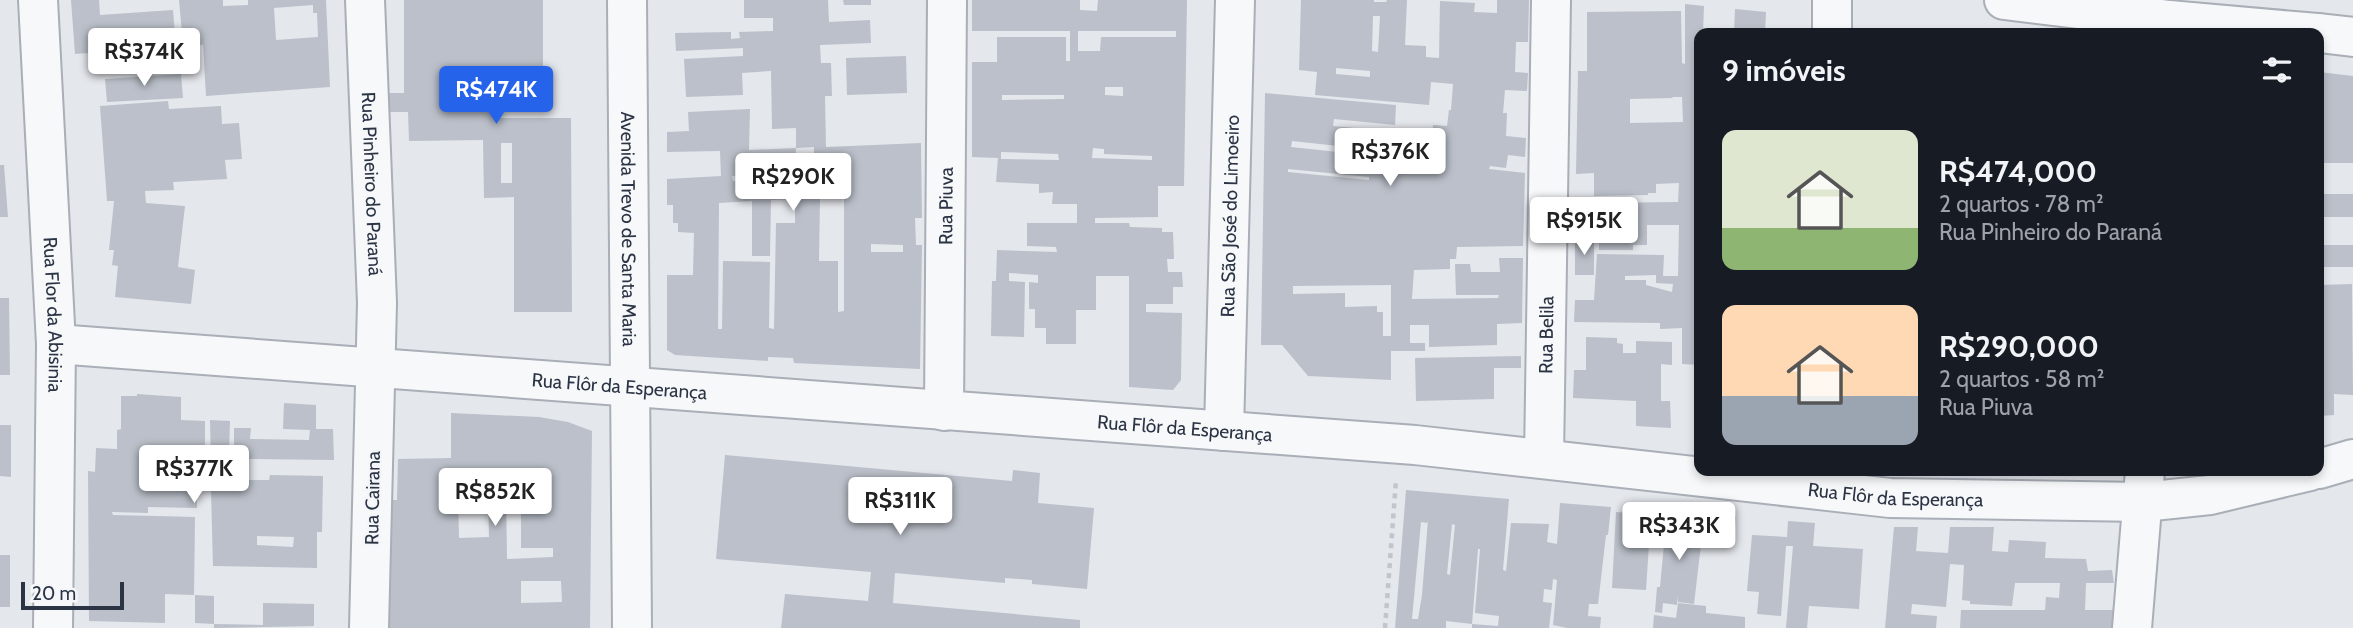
<!DOCTYPE html>
<html lang="pt">
<meta charset="utf-8">
<style>
body{margin:0;font-family:Cabin,sans-serif;background:#242831;color:#f1f3f6;height:100vh;display:flex;flex-direction:column;font-size:26px;white-space:nowrap}
*{box-sizing:border-box;margin:0}
p{font-size:23px;color:#9ea1a6}
.icon{flex:none;width:38px;height:38px;fill:none;stroke:currentColor;stroke-width:2;stroke-linecap:round;stroke-linejoin:round}
.map{position:relative;flex:1;overflow:hidden}
.details{position:absolute;left:1694px;top:28px;width:630px;height:448px;display:flex;flex-direction:column;background:#171b24;border-radius:14px;box-shadow:0 4px 10px #0003}
.details>*{flex:none}
.scale{position:absolute;left:21px;bottom:18px;width:103px;box-sizing:border-box;padding-left:7px;border:4px solid #2b3445;border-top:0;font-size:19px;line-height:24px;white-space:nowrap;color:#2b3445;-webkit-text-stroke:5px #f4f6f9;paint-order:stroke}
.price{position:absolute;translate:-50% -60px;padding:0 16px;border-radius:7px;background:#fff;color:#222;font-size:23px;line-height:46px;filter:drop-shadow(0 2px 4px #0008)}
.price::after{content:'';position:absolute;left:50%;top:42px;width:21px;height:16px;margin-left:-10px;background:inherit;clip-path:polygon(0 0,100% 0,50% 100%)}
.price.current{background:#2563eb;color:#fff}
ul{padding:0;list-style:none}
li{display:flex;align-items:center;gap:21px;height:175px;padding:0 28px}
li span{display:grid;place-items:center;flex:none;width:196px;height:140px;border-radius:14px;color:#555}
li>.icon{margin-inline-start:auto}
span .icon{width:84px;height:84px;fill:#fffc;stroke-width:1}
li b{font-size:30px}
h2{display:flex;justify-content:space-between;align-items:center;height:84px;padding:0 28px;font-size:30px}
.map>svg:first-child{display:block}
.building{fill:#bbc0ca;fill-rule:evenodd}
.lines{fill:none;stroke-linecap:round;stroke-linejoin:round}
.street-casing{stroke:#a9aeb7;stroke-width:42}
.path{stroke:#c2c5cb;stroke-width:4.5;stroke-dasharray:5 5;stroke-linecap:butt}
.street{stroke:#f7f8fa;stroke-width:38}
.labels{text-anchor:middle;stroke-width:5;stroke-linejoin:round;paint-order:stroke}
.street-label{font-size:19px;fill:#2b3445;stroke:#f4f6f9}
</style>
<div class="map">
<svg width="2353" height="628" viewBox="0 0 2353 628">
<rect width="100%" height="100%" fill="#e4e7ec"/>
<path class="building" d="M71,0H99L100,15L173,10L175,34L182,33L179,0H223V6L248,5V0H326L330,87L206,96L203,45L75,54ZM313,5V13H317L318,37L276,40L274,8Z
M404,0H543V97H499V118H571L572,312H514V197L484,198L483,140L409,141L408,112H384L382,93H404ZM501,143H512V183H501Z
M744,0H828L829,22L870,20L871,43L820,45L821,63H831L832,96H825L826,147L921,143L922,218H915L916,245H922L920,369L794,363L793,358L768,357V361L675,355L667,350V275H693L694,233L678,232V223H673V205H667V179L721,176L720,151L667,152V132L689,131L688,112L750,109L749,150L796,148L795,165H814V147L796,148V128L772,129L771,71L742,73L743,95L686,97L684,59L743,56V48L676,51L675,33L731,32V39L740,38L739,32L773,31V18H744ZM778,174V179L733,181L732,176ZM815,181V199H795V223H776L774,329L769,328L770,262L723,261L722,329H718L719,203L752,201V256H770L771,200L795,199V182ZM844,197V311L838,312V261H819L820,198ZM871,244L903,245V252H871Z
M843,0H871V5H844Z
M972,0H1080V10L1097,11L1098,0H1187L1184,186H1158V217L1095,218V223H1129L1130,227L1162,228V232H1173L1174,259H1167L1168,272H1182L1183,287H1173V304H1146V312L1182,313L1181,380L1173,390L1129,387V276H1096V310H1076V344H1046V328H1035V309H1029V282L1038,283V275L1009,273V281L1025,282L1024,337L991,336L992,281H996L997,250L1057,252L1056,247L1027,246V223H1077V204H1052L1053,192L1039,193V184L996,182L998,158L972,157V62H997V37H1066V61H1070V31H972ZM1078,31H1176V37H1101L1100,51H1078ZM1105,87H1123V96L1105,95ZM1002,95H1064V99L1002,100ZM1093,148L1104,149V154L1152,156V160L1092,158ZM1001,152L1058,154L1059,160L1001,159Z
M1301,0H1374V2H1386L1387,0H1407L1405,45L1426,46V57L1439,58L1440,1L1475,3L1474,12L1497,13V0H1529L1528,42H1516L1515,72L1528,73L1527,91L1505,90L1503,113H1507L1506,136L1526,138L1525,157L1508,155L1506,168L1490,166L1489,169L1525,173L1523,246L1457,247L1456,259H1450V269L1414,270L1412,299L1498,298L1499,295H1456L1455,264H1470L1471,272H1500L1499,258H1523L1522,323L1497,324V345L1429,347V325H1410V343H1425V351H1391V380L1308,376L1282,345H1261L1265,93L1396,105L1395,125L1334,119L1333,126L1432,135L1433,125L1447,126L1449,110H1451L1453,84L1431,82L1429,105L1315,95L1317,72L1299,70ZM1373,16H1380L1378,52L1372,51ZM1336,68L1370,71V77L1336,74ZM1292,141L1376,150L1375,156L1291,147ZM1288,169L1369,177V180L1288,172ZM1391,285V336H1383V312H1377V306L1345,307V293L1293,294V286Z
M1685,4L1704,6L1703,33H1699V365L1682,364V328L1660,329V323L1574,322L1575,300H1594L1597,254L1664,255L1663,276H1678L1679,225H1647V245H1633V250H1599V225H1576V207H1596V203L1678,202L1679,183L1656,184V193H1648V195L1594,196V173L1576,174L1578,71H1587V12L1681,11L1682,63L1685,64ZM1672,97H1682L1683,122L1630,123V99L1673,98ZM1656,275V283L1673,284L1672,292L1646,285V280H1625V276Z
M1735,9L1766,12L1765,33H1734Z
M1919,29L1947,31V33H1919Z
M906,56L907,93L847,95L846,58Z
M2319,72L2353,76V163H2321V178H2319Z
M181,74L183,98L107,102L105,79Z
M168,101L169,109L221,106L222,124L239,123L242,159L225,160L227,179L173,182L174,190L145,191L146,203L185,206L178,267L195,270L191,304L115,297L118,266L112,265L114,250H109L114,201H107L100,106Z
M0,165H4L8,217H0Z
M2319,194H2353V217H2319Z
M1575,238L1594,239V275H1575Z
M2319,245H2353V267H2319Z
M2352,284L2353,395L2334,394V415L2319,416V285Z
M0,298H9L10,375H0Z
M1586,337L1617,338V343L1623,344V353H1636V341L1672,342V365L1661,364V401H1670L1671,428L1636,426V401L1573,398L1574,370H1586Z
M1521,356V368H1494V399L1416,401L1415,358Z
M137,394L181,397V420L205,421V455H201V462H211L210,420L230,421L229,452H234V428H251L250,439L309,440L310,430L283,429L284,403L316,405V429H333L334,460L246,459V480H269L270,475L323,476L322,532H317V568L213,566L211,491H197V508L148,507V513L112,512L113,515L195,517L194,595L165,594V623L89,621L88,471L95,472L96,448L117,449V430L121,429V396H137ZM144,456L174,457V473L144,472ZM257,536L294,537L293,547L257,545Z
M451,413L539,417L568,422L592,431L590,628H390L387,500H397L398,459L451,458ZM521,494V548H553V557L507,559L506,495ZM488,495L489,537L459,538L458,497ZM521,581H561L562,602L521,603Z
M0,425H11V477L0,476Z
M725,455L1012,481L1013,470L1040,473L1038,503L1094,508L1087,589L1032,584V580L1005,578V583L895,573L893,603L1080,620V628H781L785,594L868,601L871,572L716,559Z
M1406,490L1509,499L1503,570L1506,571L1511,523L1549,524L1547,542L1557,544L1560,503L1611,507L1608,535H1606L1598,604H1589L1588,616L1601,617L1600,628H1567L1553,625L1557,580L1553,579L1552,590L1544,589L1543,602L1552,603L1549,628H1472V624L1446,621V628H1395ZM1428,520L1422,595L1418,619H1412L1421,522L1427,523ZM1452,524L1455,525L1450,575L1447,574ZM1478,549H1480L1475,613L1499,616L1498,626L1472,624Z
M1616,512L1651,514L1646,590L1612,588Z
M1667,512L1692,513L1690,535L1702,536L1694,604L1678,602V595L1677,605L1663,603L1662,613L1655,612L1657,587H1660Z
M1713,515L1736,516L1734,541L1711,539Z
M1788,521L1815,523L1813,546L1863,549L1859,609L1809,606L1807,628H1786L1793,546H1786L1781,616L1757,614L1759,592L1747,591L1752,535L1787,537Z
M1894,527H1918L1916,551L1948,553L1950,527H1994L1992,551L2008,552L2009,540L2046,542L2045,558L2086,559L2088,571L2112,570L2114,583H2086L2085,610H2117L2115,628H1960L1961,610H2045L2046,597L2059,598L2060,583H2015L2012,606L1970,604V601L1962,600L1964,565L1950,564L1946,607L1912,604L1911,614L1937,616L1936,628H1885Z
M0,555H10V607H0Z
M195,595L214,596V624L195,623Z
M263,603L314,604V626L214,628V624L263,625Z
M1678,603L1706,606V613L1745,617V628H1653L1654,615L1676,618Z"/>
<g class="lines">
<defs>
<g id="street">
<path id="s1" d="M38,0L56,344L53,628"/>
<path id="s2" d="M365,0L377,303L369,628"/>
<path id="s3" d="M627,0L632,628"/>
<path d="M2004,0L2169,20L2317,33"/>
<path d="M1832,33V0"/>
<path d="M2319,33L2353,37"/>
<path id="s4" d="M56,344L1415,445L1890,498L2143,502L2210,495L2310,471"/>
<path id="s5" d="M944,411L947,0"/>
<path id="s6" d="M1224,431L1235,0"/>
<path id="s7" d="M1544,459L1551,0"/>
<path d="M2319,469L2353,459"/>
<path d="M2132,628L2145,471"/>
</g>
</defs>
<use href="#street" class="street-casing"/>
<path class="path" d="M1385,628L1396,480"/>
<use href="#street" class="street"/>
</g>
<g class="labels">
<g class="street-label">
<text dy="7" stroke="none"><textPath href="#s2" startOffset="184">Rua Pinheiro do Paraná</textPath></text>
<text dy="7" stroke="none"><textPath href="#s5" startOffset="205">Rua Piuva</textPath></text>
<text dy="7" stroke="none"><textPath href="#s6" startOffset="215">Rua São José do Limoeiro</textPath></text>
<text dy="7" stroke="none"><textPath href="#s3" startOffset="229">Avenida Trevo de Santa Maria</textPath></text>
<text dy="7" stroke="none"><textPath href="#s1" startOffset="315">Rua Flor da Abisinia</textPath></text>
<text dy="7" stroke="none"><textPath href="#s7" startOffset="124">Rua Belila</textPath></text>
<text dy="7" stroke="none"><textPath href="#s4" startOffset="565">Rua Flôr da Esperança</textPath></text>
<text dy="7" stroke="none"><textPath href="#s4" startOffset="1132">Rua Flôr da Esperança</textPath></text>
<text dy="7" stroke="none"><textPath href="#s4" startOffset="1846">Rua Flôr da Esperança</textPath></text>
<text transform="translate(372 498) rotate(-89)" y="7">Rua Cairana</text>
</g>
</g>
</svg>
<div class="scale">20 m</div>
<b class="price" style="left:144px;top:88px">R$374K</b>
<b class="price current" style="left:496px;top:126px">R$474K</b>
<b class="price" style="left:1390px;top:188px">R$376K</b>
<b class="price" style="left:793px;top:213px">R$290K</b>
<b class="price" style="left:1584px;top:257px">R$915K</b>
<b class="price" style="left:194px;top:505px">R$377K</b>
<b class="price" style="left:495px;top:528px">R$852K</b>
<b class="price" style="left:900px;top:537px">R$311K</b>
<b class="price" style="left:1679px;top:562px">R$343K</b>
<section class="details">
<h2>9 imóveis<svg class="icon" aria-label="filters" viewBox="0 0 24 24"><path d="M4 7h16M4 17h16"/><circle cx="9" cy="7" r="2"/><circle cx="15" cy="17" r="2"/></svg></h2>
<ul>
<li><span style="background:linear-gradient(#dfe7d0 70%,#8fb573 0)"><svg class="icon" aria-label="home" viewBox="0 0 24 24"><path d="M3 11l9-7 9 7M6 9v11h12V9"/></svg></span><div><b>R$474,000</b><p>2 quartos · 78 m²</p><p>Rua Pinheiro do Paraná</p></div></li>
<li><span style="background:linear-gradient(#ffd9b3 65%,#9aa5b1 0)"><svg class="icon" aria-label="home" viewBox="0 0 24 24"><path d="M3 11l9-7 9 7M6 9v11h12V9"/></svg></span><div><b>R$290,000</b><p>2 quartos · 58 m²</p><p>Rua Piuva</p></div></li>
</ul>
</section>
</div>
